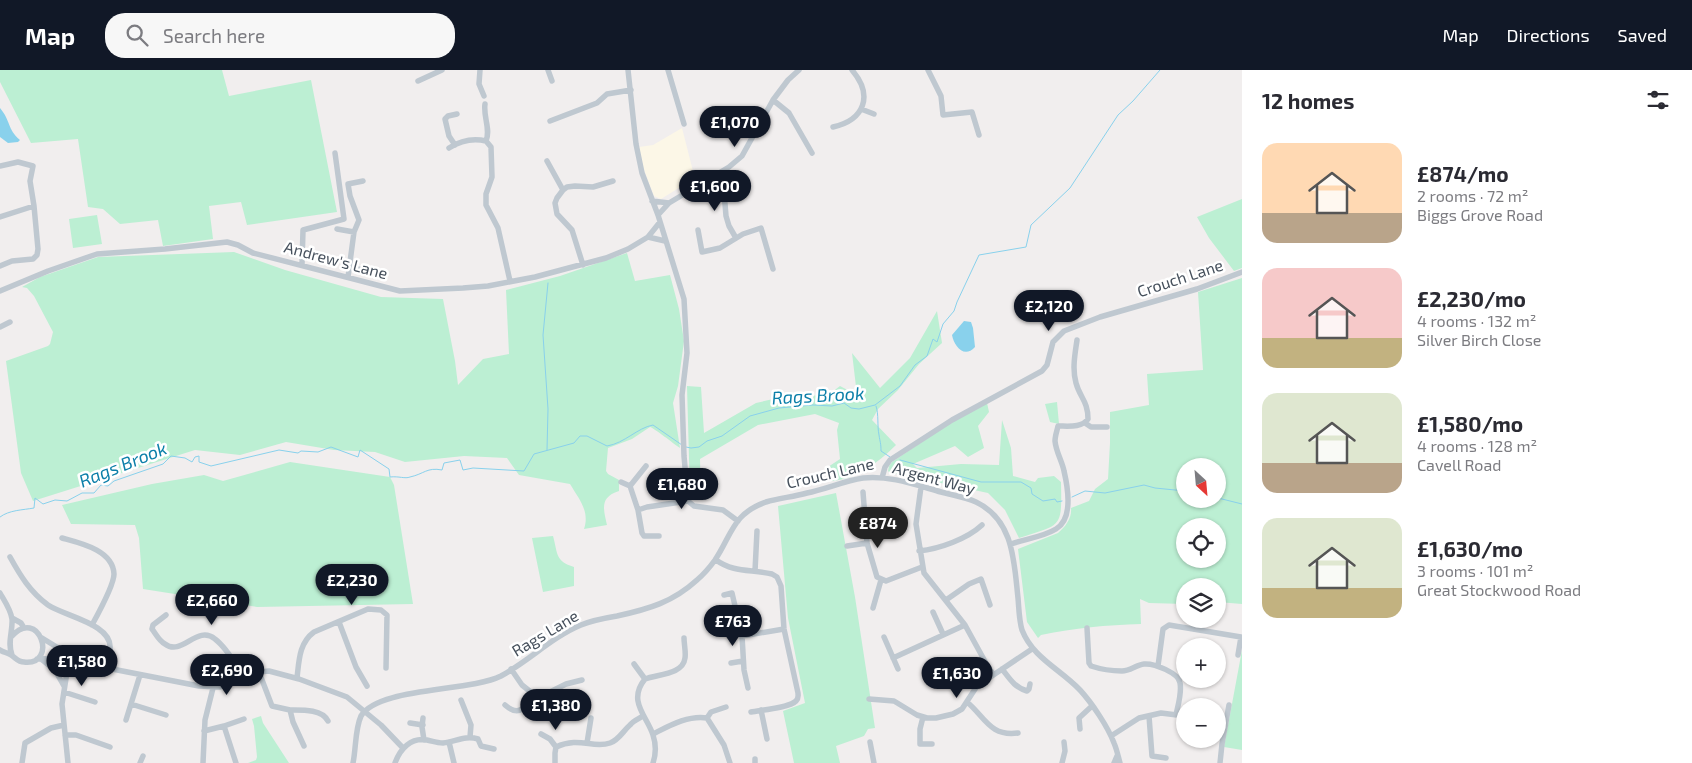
<!DOCTYPE html>
<meta charset="utf-8">
<style>
body{margin:0;font-family:"Exo 2",sans-serif;background:#f7f7f7;color:#2b2b33;height:100vh;display:flex;flex-direction:column;font-size:19px;white-space:nowrap}
*{box-sizing:border-box;margin:0}
p{font-size:16px;color:#7c7c81}
.icon{flex:none;width:28px;height:28px;fill:none;stroke:currentColor;stroke-width:2;stroke-linecap:round;stroke-linejoin:round}
.map{position:relative;flex:1;overflow:hidden}
.drawer{display:flex;flex-direction:column;background:#fff;width:450px}
.drawer>*{flex:none}
.needle{width:32px;rotate:154deg}
.controls{position:absolute;left:1176px;top:388px;display:grid;gap:10px}
.controls a{display:grid;place-items:center;width:50px;height:50px;border-radius:50%;background:#fff;box-shadow:0 1px 4px #0004;font-size:25px}
.price{position:absolute;translate:-50% -42px;padding:0 11px;border-radius:18px;background:#111827;color:#fff;font-size:16px;line-height:32px;filter:drop-shadow(0 1px 2px #0008)}
.price::after{content:'';position:absolute;left:50%;top:30px;width:15px;height:11px;margin-left:-8px;background:inherit;clip-path:polygon(0 0,100% 0,50% 100%)}
.price.current{background:#222;color:#fff}
ul{padding:0;list-style:none}
li{display:flex;align-items:center;gap:15px;height:125px;padding:0 20px}
li span{display:grid;place-items:center;flex:none;width:140px;height:100px;border-radius:15px;color:#555}
li>.icon{margin-inline-start:auto}
span .icon{width:60px;height:60px;fill:#fffc;stroke-width:1}
li b{font-size:21px}
h2{display:flex;justify-content:space-between;align-items:center;height:60px;padding:0 20px;font-size:21px}
header{display:flex;align-items:center;gap:30px;box-sizing:border-box;height:70px;padding:0 25px;background:#111827;color:#fff}
header strong{font-size:24px}
nav{display:flex;gap:28px;margin-inline-start:auto;font-size:18px}
.search{width:350px;height:45px;background:#f7f7f7;display:flex;align-items:center;gap:12px;box-sizing:border-box;padding:0 18px;border-radius:20px;color:#7c7c81;font-size:19px}
main{display:flex;flex:1;min-height:0}
.map>svg:first-child{display:block}
.commercial{fill:#fcf7e7}
.green{fill:#bcefd3;fill-rule:evenodd}
.water{fill:#89d1ec}
.lines{fill:none;stroke-linecap:round;stroke-linejoin:round}
.stream{stroke:#89d1ec;stroke-width:1}
.minor{stroke:#bfc8d0;stroke-width:5.5}
.labels{text-anchor:middle;stroke-width:5;stroke-linejoin:round;paint-order:stroke}
.street-label{font-size:16px;fill:#46505c;stroke:#fff}
.water-label{font-size:18px;font-style:italic;fill:#0c7fa9;stroke:#fff}
</style>
<header>
<strong>Map</strong>
<div class="search"><svg class="icon" aria-label="search" viewBox="0 0 24 24"><circle cx="10" cy="10" r="6"/><path d="M15 15l6 6"/></svg>Search here</div>
<nav><a>Map</a><a>Directions</a><a>Saved</a></nav>
</header>
<main>
<div class="map">
<svg width="1242" height="693" viewBox="0 0 1242 693">
<rect width="100%" height="100%" fill="#f1eeee"/>
<path class="commercial" d="M682,58L694,105L690,111L661,129L654,126L643,97L639,77L653,75Z"/>
<path class="green" d="M0,0H222L229,26L311,10L337,142L247,155L241,132L209,136L213,169L163,176L158,150L120,154L103,139L88,137L78,69L31,73L0,12Z
M1242,129V198L1234,201L1209,168L1197,147Z
M97,145L102,174L73,178L69,149Z
M234,182L285,200L381,227L443,229L455,291L458,315L483,289L509,284L506,220L560,206L627,183L635,211L670,205L679,239L684,271L678,316L673,333L680,378C674,374 654,358 650,357L632,369L608,378L606,401L608,404L619,410V421C600,427 603,438 607,455L584,459C590,441 579,429 570,414L519,405L507,388L464,386L405,392L375,382L334,380L286,372L240,385L195,380L33,431L21,403L6,291L48,276L50,274L53,262L34,226L27,218L22,217L40,207L98,187Z
M1242,208V534L1218,532V516H1185V534L1149,533L1140,529L1141,554C1106,555 1075,558 1041,565L1038,568L1027,552L1018,479L1058,463C1066,456 1072,448 1071,438L1089,431L1095,419L1108,409L1110,373V342L1149,335L1147,304L1203,300L1198,222ZM1185,396H1218V429H1185ZM1185,456H1218V489H1185Z
M937,241L942,273L919,294L898,320L878,339L872,350L896,375C878,393 854,411 828,411L825,399L840,389L837,360L839,353L815,344L758,355L700,389L701,429L690,424L687,316L701,317L704,363L756,333L782,327L828,325L840,316L857,325L852,283L880,318L910,288Z
M1057,332L1059,354L1050,352L1045,334Z
M987,333L989,342L978,356L984,378L968,387L955,376L913,394L917,398L961,394L999,395L1002,350L1011,378L1013,406L1035,412L1038,408L1054,406L1061,412C1062,459 1062,454 1019,468L1005,440L988,423L889,402L888,401L889,396L892,392L953,351Z
M290,392L390,407L394,415L413,534L257,537L143,519L139,468L135,455L71,454L62,435L152,414L204,405L223,411Z
M836,423L855,527L875,658L868,659L864,666L836,676L840,693H794L783,641L805,633L788,548L778,436Z
M553,466C558,484 555,491 574,497V516L543,522L532,468Z
M1242,580V680L1224,677Z
M261,646L263,653L289,693H248L256,690L257,687L254,656L252,649Z"/>
<path class="water" d="M0,38C11,51 7,59 20,70L18,72L8,73L0,67Z
M964,251L971,252L973,258L975,277C964,289 954,276 952,265Z"/>
<g class="lines">
<path class="stream" d="M876,336C879,345 877,355 879,365C880,372 881,373 881,381L890,387
M686,377L691,378L699,377L707,371L722,366L750,346L779,338L813,335L832,336L844,333L851,338L859,339L875,335L900,316L915,295L927,286L933,269L937,272L943,254L954,241L957,232L979,185L1026,177L1031,155L1070,118L1118,45L1133,31L1160,0
M547,380L548,339L543,265L548,213
M900,390L981,412H1021L1031,418L1032,424L1043,431L1055,429L1057,432L1062,431
M1072,427L1085,421L1105,423L1144,415L1155,418L1185,421
M1218,428L1242,434
M0,447C9,440 23,440 34,438L35,428L43,434L55,430L67,431L82,423H94L101,415L108,416L114,411L163,394L171,386L185,388L192,392L195,387L199,386V392L211,396L279,380L298,383L301,381L318,382L331,377L358,387L360,380L389,399L390,407C399,406 405,409 410,407C424,404 427,397 442,400L444,393L460,390L463,400L473,398L524,401L534,384L574,373L580,366H587L607,376C625,373 637,358 653,355L682,375"/>
<path class="minor" d="M480,0L479,14L484,26
M548,0L552,11
M628,0L636,74L642,103L658,145L684,229L687,283L682,325L684,386L688,431L694,436L723,440L738,451
M668,0L684,54
M928,0L941,26L943,45L972,42L979,65
M418,11L442,0
M773,30L789,43L812,83
M485,34C483,47 491,59 486,71L491,77L492,107L486,124V135L498,158L510,211
M861,39L874,44
M550,51L597,33L607,24L631,20
M833,57C864,50 874,26 852,0
M455,75L449,66L445,49L448,46L457,44
M449,78C460,71 473,68 486,71
M547,91L563,120
M0,96L18,92L33,96L30,111L34,136L0,147
M716,105L724,122L726,146L729,156L736,168
M652,131L669,133
M658,145L669,133L729,97L742,86L773,30L788,10L799,0
M337,159L354,162
M698,160L702,182L720,178L743,164L761,158L773,199
M648,167L665,171
M302,195L303,160L344,149L335,83
M583,195L572,160L557,144L555,133L557,128L563,120L567,117L575,116L593,117L613,111
M0,196L12,191L33,189L37,185L38,179L34,136
M350,198L373,201
M348,207L354,162L359,150L350,126L348,114L363,111
M0,221L48,201L97,184L165,179L227,172L238,175L253,183L400,221L463,218L488,216L535,207L606,188L628,179L648,167L660,152
M0,257L10,252
M1085,353L1091,357H1107
M646,396L630,416L638,440L642,463L644,466H659
M882,408L885,397L890,390L952,350L1042,301L1047,295L1053,272L1064,261L1100,247L1197,219L1242,202
M621,412L630,416
M921,417L916,454L924,503L965,555L987,595L993,604
M863,422L867,473L877,507L886,511L922,497
M638,440L647,437L688,431
M62,468C80,473 113,480 114,504C114,515 98,544 92,555
M1011,474C1025,469 1043,467 1056,459C1073,449 1068,418 1064,401C1062,391 1056,382 1055,371C1055,366 1057,361 1058,356C1068,356 1082,358 1088,349C1088,331 1080,328 1076,313C1072,299 1075,284 1077,270
M847,476L867,473
M919,481C939,479 967,469 982,455
M10,487C20,505 30,522 48,535C64,546 113,554 110,579C109,585 105,592 102,597
M716,490C734,503 751,499 772,504L777,507L781,516L784,559L798,623C798,626 799,628 796,631C789,638 761,640 751,642
M755,501L757,461
M0,523C4,530 11,540 12,549C13,561 7,573 12,585
M724,525L732,523L742,566L744,600L748,618
M946,530L969,514L981,509L990,535
M873,538L881,510
M933,542L943,564
M166,545L153,555L152,559C156,564 159,571 165,574C182,587 197,554 215,569C227,578 236,595 244,607
M12,548L21,553L24,558
M339,552L356,597L367,616
M1087,558L1089,593L1091,596C1100,599 1112,601 1122,601C1130,601 1136,595 1144,594C1154,593 1179,603 1180,613C1182,623 1178,635 1176,645
M742,566L784,559
M884,567L898,599
M42,568L60,579L102,597L199,616L220,617L259,602L269,601L299,609L347,627L381,655L403,678
M0,580C3,582 8,583 11,585C16,588 18,592 24,592C59,596 39,535 11,567
M40,588L55,600L64,616
M893,588L965,555
M37,589C55,586 72,596 90,593
M731,593L743,591
M634,594L645,609
M1158,596L1163,559L1169,555L1241,567L1238,585
M511,599L522,615L532,623
M1002,599C1010,609 1014,617 1027,621L1029,619L1030,614
M259,602L272,636L290,640L293,652L304,676
M297,608C299,591 299,573 314,562L368,539L381,540L387,545L386,598
M645,609C627,631 647,646 653,665C656,674 656,684 653,693
M645,609C657,604 683,605 685,588C686,582 684,574 684,568
M64,622L95,632
M869,629L894,631L917,645L927,648H936L953,644L962,639L977,616L1032,579
M461,630L471,655L470,667
M967,632C985,647 990,667 1018,663
M131,634L166,645
M505,635C520,648 526,637 532,623L544,625L566,614L582,610
M290,640C302,640 322,639 328,651
M761,640L767,669
M1149,646L1152,686L1166,688
M923,647L920,659V674H932
M423,648L422,657L424,670
M707,648L711,642L726,637
M126,650L140,605
M1218,652L1225,653
M410,653L423,655
M224,656L244,649
M1080,659L1079,648L1092,636
M204,661L224,656L236,693
M541,664L550,669L556,677
M653,664C669,656 688,645 707,648L724,675L730,693
M65,665H76L110,677
M1111,666L1139,648L1161,643L1185,646
M449,672L454,693
M870,672L874,693
M587,673L591,648
M755,689V693
M22,693L25,673L51,658L64,655
M68,693L62,634L70,583
M140,693L143,686
M203,693L205,650L213,618
M353,693C356,679 355,659 361,646C378,617 469,622 501,606C529,591 552,567 581,555C593,550 605,548 617,546C649,539 673,532 697,510C704,504 710,497 715,490C732,465 732,444 766,432C779,428 793,427 807,423C826,419 844,411 863,408C889,405 916,415 941,422C952,425 965,427 976,432C1014,450 1014,492 1018,528C1019,539 1019,550 1022,560C1033,588 1060,599 1080,620C1092,633 1108,657 1114,673C1117,680 1118,686 1120,693
M395,693C400,679 411,667 427,670C432,671 437,673 443,673C455,672 465,665 478,669L481,676L494,679
M555,693V683L556,677C579,666 593,679 610,673C619,670 623,661 630,655C633,651 638,649 643,646
M1062,693L1065,681L1064,672
M1114,693L1117,686
M1220,693L1222,674L1229,635"/>
</g>
<g class="labels">
<g class="street-label">
<text transform="translate(336 190) rotate(15)" y="6">Andrew's Lane</text>
<text transform="translate(1180 208) rotate(-18)" y="6">Crouch Lane</text>
<text transform="translate(830 403) rotate(-13)" y="6">Crouch Lane</text>
<text transform="translate(934 408) rotate(15)" y="6">Argent Way</text>
<text transform="translate(545 563) rotate(-31)" y="6">Rags Lane</text>
</g>
<g class="water-label">
<text transform="translate(818 326) rotate(-3)" y="6">Rags Brook</text>
<text transform="translate(123 395) rotate(-22)" y="6">Rags Brook</text>
</g>
</g>
</svg>
<div class="controls">
<a><svg class="needle" viewBox="-14 -14 28 28"><path d="M0-13l5 13h-10z" fill="#e53935"/><path d="M0 13l5-13h-10z" fill="#7c7c81"/></svg></a>
<a><svg class="icon" aria-label="locate" viewBox="0 0 24 24"><circle cx="12" cy="12" r="6"/><path d="M12 2v4M12 18v4M2 12h4M18 12h4"/></svg></a>
<a><svg class="icon" aria-label="layers" viewBox="0 0 24 24"><path d="M12 4l9 5-9 5-9-5zM3 14l9 5 9-5"/></svg></a>
<a>+</a>
<a>−</a>
</div>
<b class="price" style="left:735px;top:78px">£1,070</b>
<b class="price" style="left:715px;top:142px">£1,600</b>
<b class="price" style="left:1049px;top:262px">£2,120</b>
<b class="price" style="left:682px;top:440px">£1,680</b>
<b class="price current" style="left:878px;top:479px">£874</b>
<b class="price" style="left:352px;top:536px">£2,230</b>
<b class="price" style="left:212px;top:556px">£2,660</b>
<b class="price" style="left:733px;top:577px">£763</b>
<b class="price" style="left:82px;top:617px">£1,580</b>
<b class="price" style="left:227px;top:626px">£2,690</b>
<b class="price" style="left:957px;top:629px">£1,630</b>
<b class="price" style="left:556px;top:661px">£1,380</b>
</div>
<section class="drawer">
<h2>12 homes<svg class="icon" aria-label="filters" viewBox="0 0 24 24"><path d="M4 7h16M4 17h16"/><circle cx="9" cy="7" r="2"/><circle cx="15" cy="17" r="2"/></svg></h2>
<ul>
<li><span style="background:linear-gradient(#ffd9b3 70%,#b9a48a 0)"><svg class="icon" aria-label="home" viewBox="0 0 24 24"><path d="M3 11l9-7 9 7M6 9v11h12V9"/></svg></span><div><b>£874/mo</b><p>2 rooms · 72 m²</p><p>Biggs Grove Road</p></div></li>
<li><span style="background:linear-gradient(#f6c9c9 70%,#c2b280 0)"><svg class="icon" aria-label="home" viewBox="0 0 24 24"><path d="M3 11l9-7 9 7M6 9v11h12V9"/></svg></span><div><b>£2,230/mo</b><p>4 rooms · 132 m²</p><p>Silver Birch Close</p></div></li>
<li><span style="background:linear-gradient(#dfe7d0 70%,#b9a48a 0)"><svg class="icon" aria-label="home" viewBox="0 0 24 24"><path d="M3 11l9-7 9 7M6 9v11h12V9"/></svg></span><div><b>£1,580/mo</b><p>4 rooms · 128 m²</p><p>Cavell Road</p></div></li>
<li><span style="background:linear-gradient(#dfe7d0 70%,#c2b280 0)"><svg class="icon" aria-label="home" viewBox="0 0 24 24"><path d="M3 11l9-7 9 7M6 9v11h12V9"/></svg></span><div><b>£1,630/mo</b><p>3 rooms · 101 m²</p><p>Great Stockwood Road</p></div></li>
</ul>
</section>
</main>
